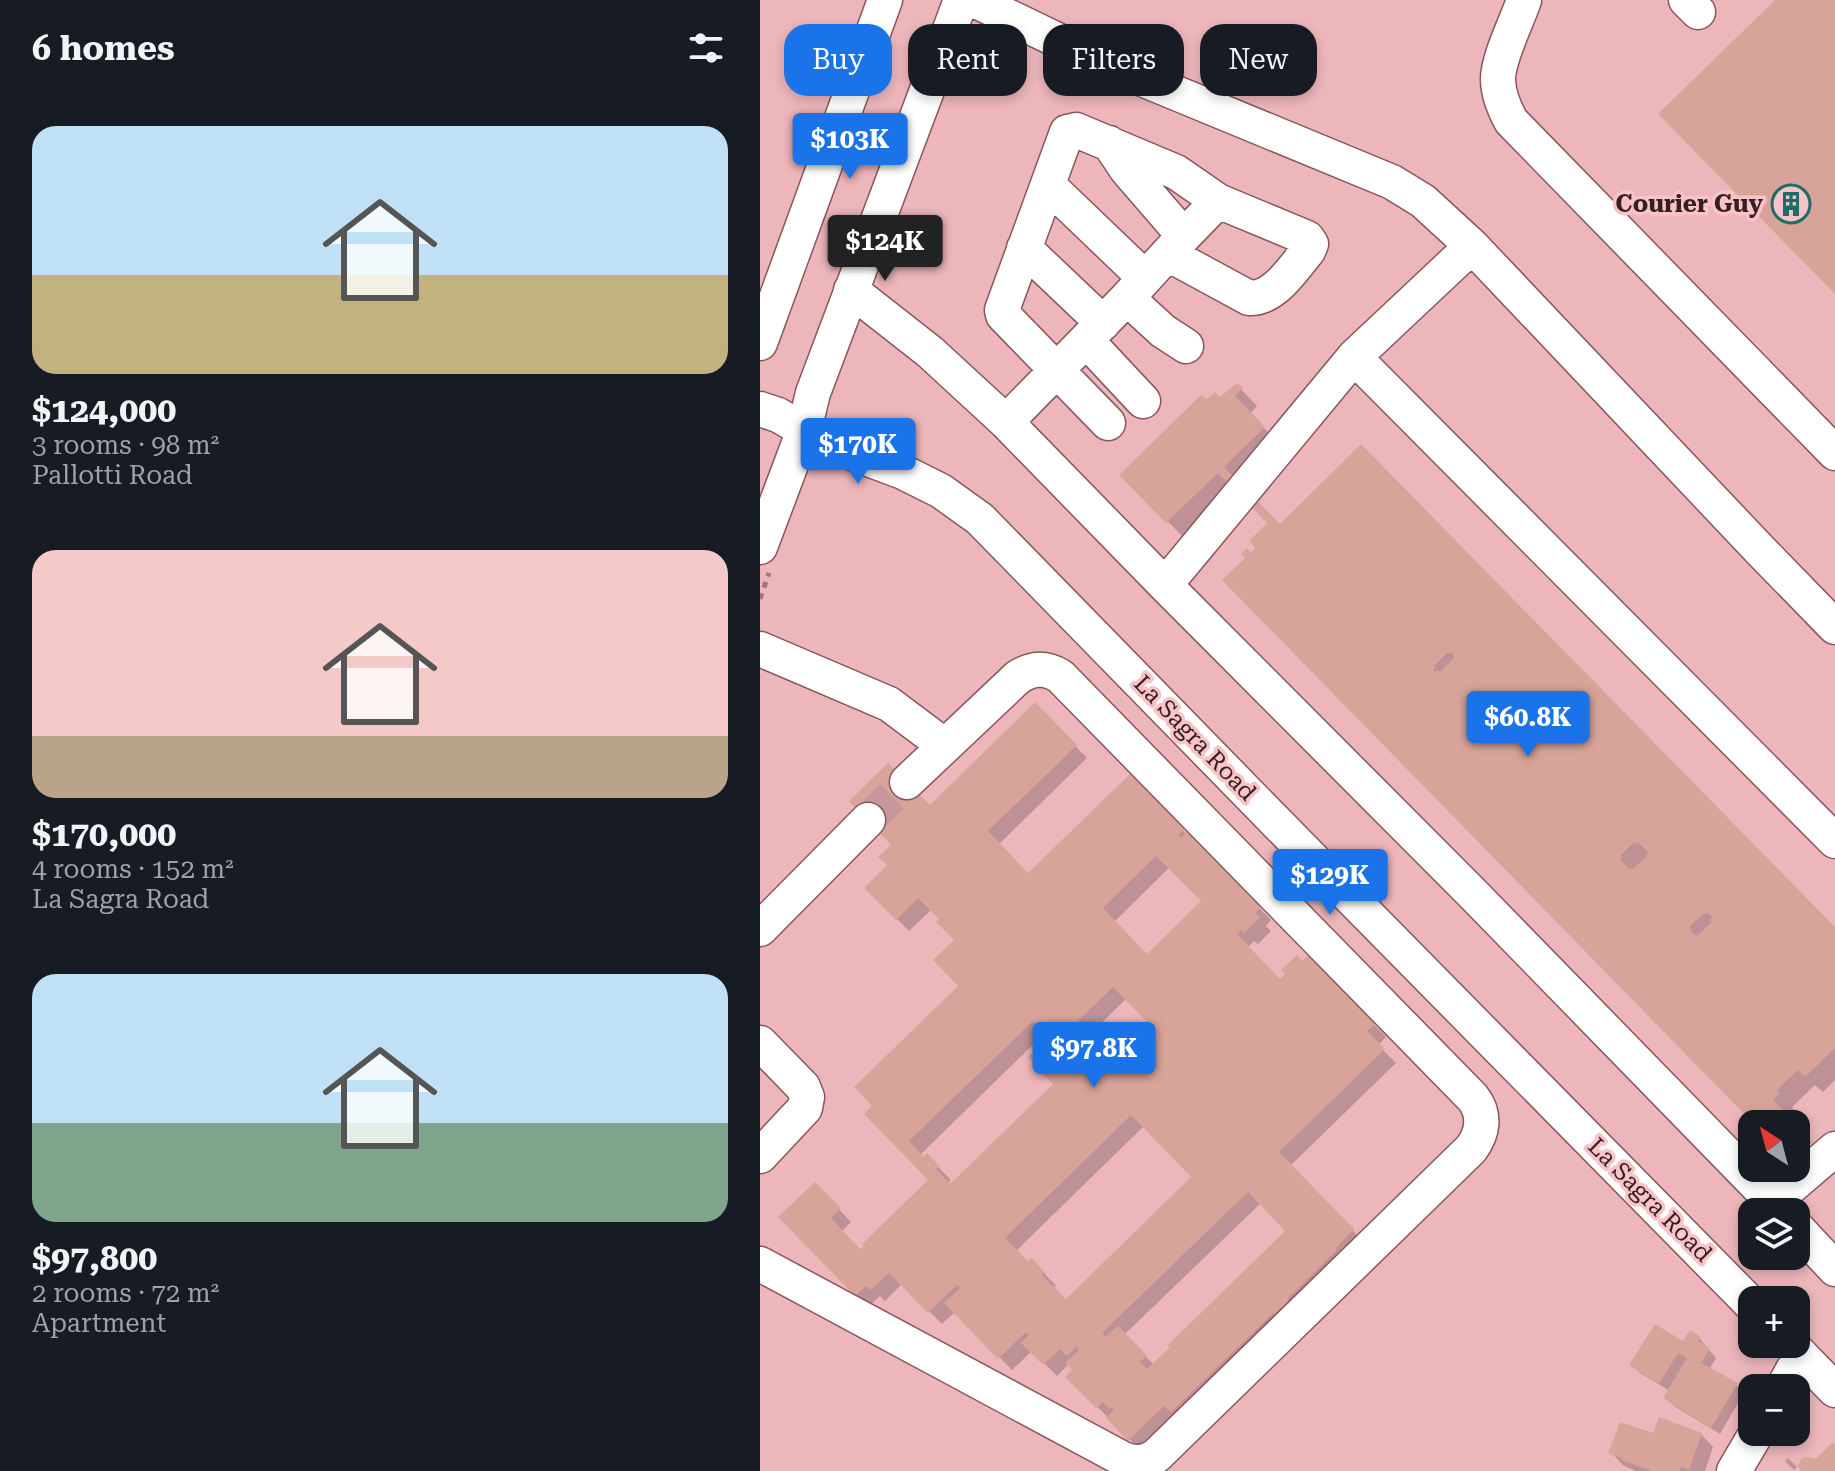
<!DOCTYPE html>
<meta charset="utf-8">
<style>
body{margin:0;font-family:"Roboto Serif",serif;background:#20242c;color:#f1f3f6;height:100vh;display:flex;flex-direction:column;font-size:30px;white-space:nowrap}
*{box-sizing:border-box;margin:0}
p{font-size:26px;color:#9ea1a6}
.icon{flex:none;width:44px;height:44px;fill:none;stroke:currentColor;stroke-width:2;stroke-linecap:round;stroke-linejoin:round}
.map{position:relative;flex:1;overflow:hidden}
.side{display:flex;flex-direction:column;background:#171b24;width:760px}
.side>*{flex:none}
.guide{position:absolute;left:24px;top:24px;width:760px;height:72px;display:flex;gap:16px}
.needle{width:52px;rotate:324deg}
.tools{position:absolute;left:978px;top:1110px;display:grid;gap:16px}
.tools a{display:grid;place-items:center;width:72px;height:72px;border-radius:16px;background:#171b24;box-shadow:0 4px 12px #0003;font-size:40px}
.price{position:absolute;translate:-50% -68px;padding:0 18px;border-radius:8px;background:#1a73e8;color:#fff;font-size:26px;line-height:52px;filter:drop-shadow(0 2px 4px #0008)}
.price::after{content:'';position:absolute;left:50%;top:48px;width:24px;height:18px;margin-left:-12px;background:inherit;clip-path:polygon(0 0,100% 0,50% 100%)}
.price.active{background:#222;color:#fff}
ul{padding:0;list-style:none}
li{display:grid;align-content:center;gap:16px;height:424px;padding:0 32px}
li span{display:grid;place-items:center;height:248px;border-radius:24px;color:#555}
li>.icon{margin-inline-start:auto}
span .icon{width:144px;height:144px;fill:#fffc;stroke-width:1}
li b{font-size:34px}
h2{display:flex;justify-content:space-between;align-items:center;height:96px;padding:0 32px;font-size:34px}
.pill{padding:0 28px;border-radius:24px;background:#171b24;box-shadow:0 4px 12px #0003;font-size:28px;line-height:72px}
.pill.active{background:#1a73e8;color:#fff}
main{display:flex;flex:1;min-height:0}
.map>svg:first-child{display:block}
.shadow{fill:#0003;fill-rule:evenodd}
.building{fill:#d8a499;fill-rule:evenodd}
.lines{fill:none;stroke-linecap:round;stroke-linejoin:round}
.minor-tunnel{stroke:#c8989c;stroke-width:34;stroke-dasharray:34 17;stroke-linecap:butt}
.minor-casing{stroke:#87575d;stroke-width:37}
.path{stroke:#a0777b;stroke-width:5;stroke-dasharray:6 6;stroke-linecap:butt}
.minor{stroke:#fff;stroke-width:34}
.labels{text-anchor:middle;stroke-width:7;stroke-linejoin:round;paint-order:stroke}
.poi-label{font-size:24px;font-weight:bold;fill:#341f22;stroke:#fac3c8;text-anchor:end}
.street-label{font-size:24px;fill:#341f22;stroke:#fac3c8}
</style>
<main>
<section class="side">
<h2>6 homes<svg class="icon" aria-label="filters" viewBox="0 0 24 24"><path d="M4 7h16M4 17h16"/><circle cx="9" cy="7" r="2"/><circle cx="15" cy="17" r="2"/></svg></h2>
<ul>
<li><span style="background:linear-gradient(#bfe0f5 60%,#c2b280 0)"><svg class="icon" aria-label="home" viewBox="0 0 24 24"><path d="M3 11l9-7 9 7M6 9v11h12V9"/></svg></span><div><b>$124,000</b><p>3 rooms · 98 m²</p><p>Pallotti Road</p></div></li>
<li><span style="background:linear-gradient(#f6c9c9 75%,#b9a48a 0)"><svg class="icon" aria-label="home" viewBox="0 0 24 24"><path d="M3 11l9-7 9 7M6 9v11h12V9"/></svg></span><div><b>$170,000</b><p>4 rooms · 152 m²</p><p>La Sagra Road</p></div></li>
<li><span style="background:linear-gradient(#bfe0f5 60%,#7fa58c 0)"><svg class="icon" aria-label="home" viewBox="0 0 24 24"><path d="M3 11l9-7 9 7M6 9v11h12V9"/></svg></span><div><b>$97,800</b><p>2 rooms · 72 m²</p><p>Apartment</p></div></li>
</ul>
</section>
<div class="map">
<svg width="1075" height="1471" viewBox="0 0 1075 1471">
<rect width="100%" height="100%" fill="#edb6bb"/>
<path class="shadow" d="M477,385L497,406L490,414L520,444L479,485L520,526L1075,930V1080L1063,1092L1055,1085L1032,1107L1035,1111L1028,1117L1035,1124H997L491,555L510,523L475,488L424,538L362,475L447,402L460,400Z
M275,705L327,758L238,845L268,876L370,777L511,920L506,926L511,931L498,944L494,941L488,947L521,981L548,958L626,1037L618,1045L636,1063L530,1166L605,1243L382,1452L308,1377L315,1370L309,1364L297,1376L272,1351L252,1370L195,1312L182,1324L142,1284L125,1301L120,1296L108,1307L21,1217L55,1184L91,1222L81,1232L101,1252L171,1180L106,1114L201,986L197,940L172,909L149,931L107,888L129,865L170,808ZM410,867L443,901L387,956L354,922ZM367,998L398,1030L350,1076L320,1044ZM286,1032L291,1037L296,1084L190,1186L187,1183L191,1180L167,1156L163,1159L160,1155ZM384,1126L434,1177L306,1302L293,1289L296,1286L284,1273L268,1264L256,1251ZM501,1203L528,1231L394,1365L364,1335Z
M1036,1125L1052,1142L1036,1157Z
M940,1339L956,1358L949,1370L976,1385L984,1393L960,1434L914,1406L906,1398L910,1391L880,1373L872,1365Z
M941,1434L953,1447L945,1471H875L863,1465L851,1452L894,1436Z
M1028,1458L1037,1467L1034,1470L1025,1461Z"/>
<path class="building" d="M1015,0H1075V294L898,114Z
M477,383L483,388L475,396L505,427L464,467L520,524L601,444L1075,927V1048L1045,1077L1038,1070L1017,1090L1020,1093L1013,1100L1037,1124H994L462,580L485,558L481,554L487,548L491,552L495,548L489,541L507,523L458,473L406,523L359,475L441,395L447,399L455,392L460,397ZM688,652L689,654L692,652L694,658L680,672L678,670L675,672L673,670L675,668L674,666ZM744,709L745,711L747,709L749,714L736,727L734,725L731,728L730,722ZM874,842L876,844L878,842L888,852L886,854L888,855L873,869L872,868L870,869L860,859L862,858L860,856ZM947,912L953,918L950,920L952,922L938,935H935L930,930L931,928L929,927L944,913L945,915Z
M275,702L317,745L228,831L268,873L370,774L424,829L418,835L421,838L427,832L501,907L495,913L500,917L484,933L481,930L477,934L520,979L525,974L521,970L537,955L542,961L548,955L615,1024L607,1031L625,1049L519,1152L594,1229L575,1249L577,1250L527,1299L532,1304L518,1318L513,1313L411,1412L404,1406L368,1441L346,1418L354,1410L351,1407L350,1409L343,1402L336,1408L305,1377L312,1370L305,1363L319,1350L316,1347L307,1356L300,1349L283,1365L261,1343L269,1335L266,1332L238,1359L184,1303L200,1288L197,1285L168,1313L129,1273L111,1290L106,1286L95,1296L18,1217L55,1182L81,1208L71,1218L100,1249L104,1246L102,1244L168,1180L104,1114L112,1106L94,1087L198,986L173,960L194,940L176,922L179,919L158,898L136,920L104,888L127,865L118,857L131,845L89,801L128,763L170,805ZM396,856L441,901L387,954L343,908ZM353,987L395,1030L350,1073L309,1030ZM273,1021L289,1037L268,1057L293,1084L190,1184L176,1169L180,1166L167,1153L163,1156L149,1141ZM371,1115L431,1177L306,1299L282,1275L285,1273L272,1258L268,1261L245,1238ZM488,1192L525,1231L408,1345L410,1347L387,1369L380,1362L387,1355L358,1326L345,1337L342,1333Z
M895,1324L923,1341L930,1330L941,1337L938,1341L950,1348L941,1363L978,1383L951,1428L903,1398L927,1358L918,1353L899,1384L869,1365Z
M899,1417L942,1433L929,1470L921,1467L919,1471H892L861,1460L862,1458L848,1453L860,1422L893,1433Z
M1073,1442L1075,1445V1471H1041L1038,1466L1041,1459L1045,1457L1056,1459Z"/>
<g class="lines">
<path class="minor-tunnel" d="M108,820L147,782"/>
<defs>
<path id="minor" d="M214,0L353,67L632,182L663,201L712,246L1000,550L1075,627
M764,0C757,21 738,58 738,79C738,94 744,108 751,121L1075,453
M926,0L938,12
M349,143L367,170L424,236
M288,185L385,278
M264,248L343,323
M91,290L170,352L246,422L405,585L715,896L1023,1212
M367,298L403,331L426,346
M326,340L383,401
M0,343L125,0
M594,357L1075,841
M0,409L18,415L71,445L143,472L181,491L220,519L518,824L992,1305
M246,422L367,298L424,236L458,201
M348,423L243,315L242,310L307,132L316,130L416,172L458,201L547,238L551,244L548,251C533,268 515,299 489,298L408,254
M0,547L44,430L53,393L201,0
M405,585L594,357L712,246
M0,649L129,704L185,746
M0,929L108,820
M0,1043L43,1087L47,1097L45,1108L0,1156
M1013,1202L1075,1149
M1036,1227L1075,1269
M0,1264L363,1459C375,1464 384,1463 396,1456L711,1149C723,1133 726,1115 713,1098L300,676C285,667 273,668 258,677L147,782
M1030,1344L1075,1390
M1023,1388L1041,1355
M974,1471L997,1432"/>
</defs>
<use href="#minor" class="minor-casing"/>
<path class="path" d="M0,599L9,573"/>
<use href="#minor" class="minor"/>
</g>
<defs>
<symbol id="building-ring" viewBox="-11 -11 22 22"><circle r="9.5" fill="#fac3c8" stroke="#1f6b69" stroke-width="1.5"/><path d="M-4-6H4V6H1V3H-1V6H-4ZM-2.5-4.3h1.7v1.8h-1.7ZM.8-4.3h1.7v1.8H.8ZM-2.5-1h1.7V.8h-1.7ZM.8-1h1.7V.8H.8Z" fill="#1f6b69"/></symbol>
</defs>
<g fill-rule="evenodd">
<use href="#building-ring" x="1009" y="182" width="44" height="44"/>
</g>
<g class="labels">
<g class="poi-label">
<text x="1003" y="212">Courier Guy</text>
</g>
<g class="street-label">
<text transform="translate(435 738) rotate(46)" y="8">La Sagra Road</text>
<text transform="translate(890 1200) rotate(45)" y="8">La Sagra Road</text>
</g>
</g>
</svg>
<div class="tools">
<a><svg class="needle" viewBox="-14 -14 28 28"><path d="M0-13l5 13h-10z" fill="#e53935"/><path d="M0 13l5-13h-10z" fill="#9ea1a6"/></svg></a>
<a><svg class="icon" aria-label="layers" viewBox="0 0 24 24"><path d="M12 4l9 5-9 5-9-5zM3 14l9 5 9-5"/></svg></a>
<a>+</a>
<a>−</a>
</div>
<b class="price" style="left:90px;top:181px">$103K</b>
<b class="price active" style="left:125px;top:283px">$124K</b>
<b class="price" style="left:98px;top:486px">$170K</b>
<b class="price" style="left:768px;top:759px">$60.8K</b>
<b class="price" style="left:570px;top:917px">$129K</b>
<b class="price" style="left:334px;top:1090px">$97.8K</b>
<div class="guide">
<a class="pill active">Buy</a>
<a class="pill">Rent</a>
<a class="pill">Filters</a>
<a class="pill">New</a>
</div>
</div>
</main>
